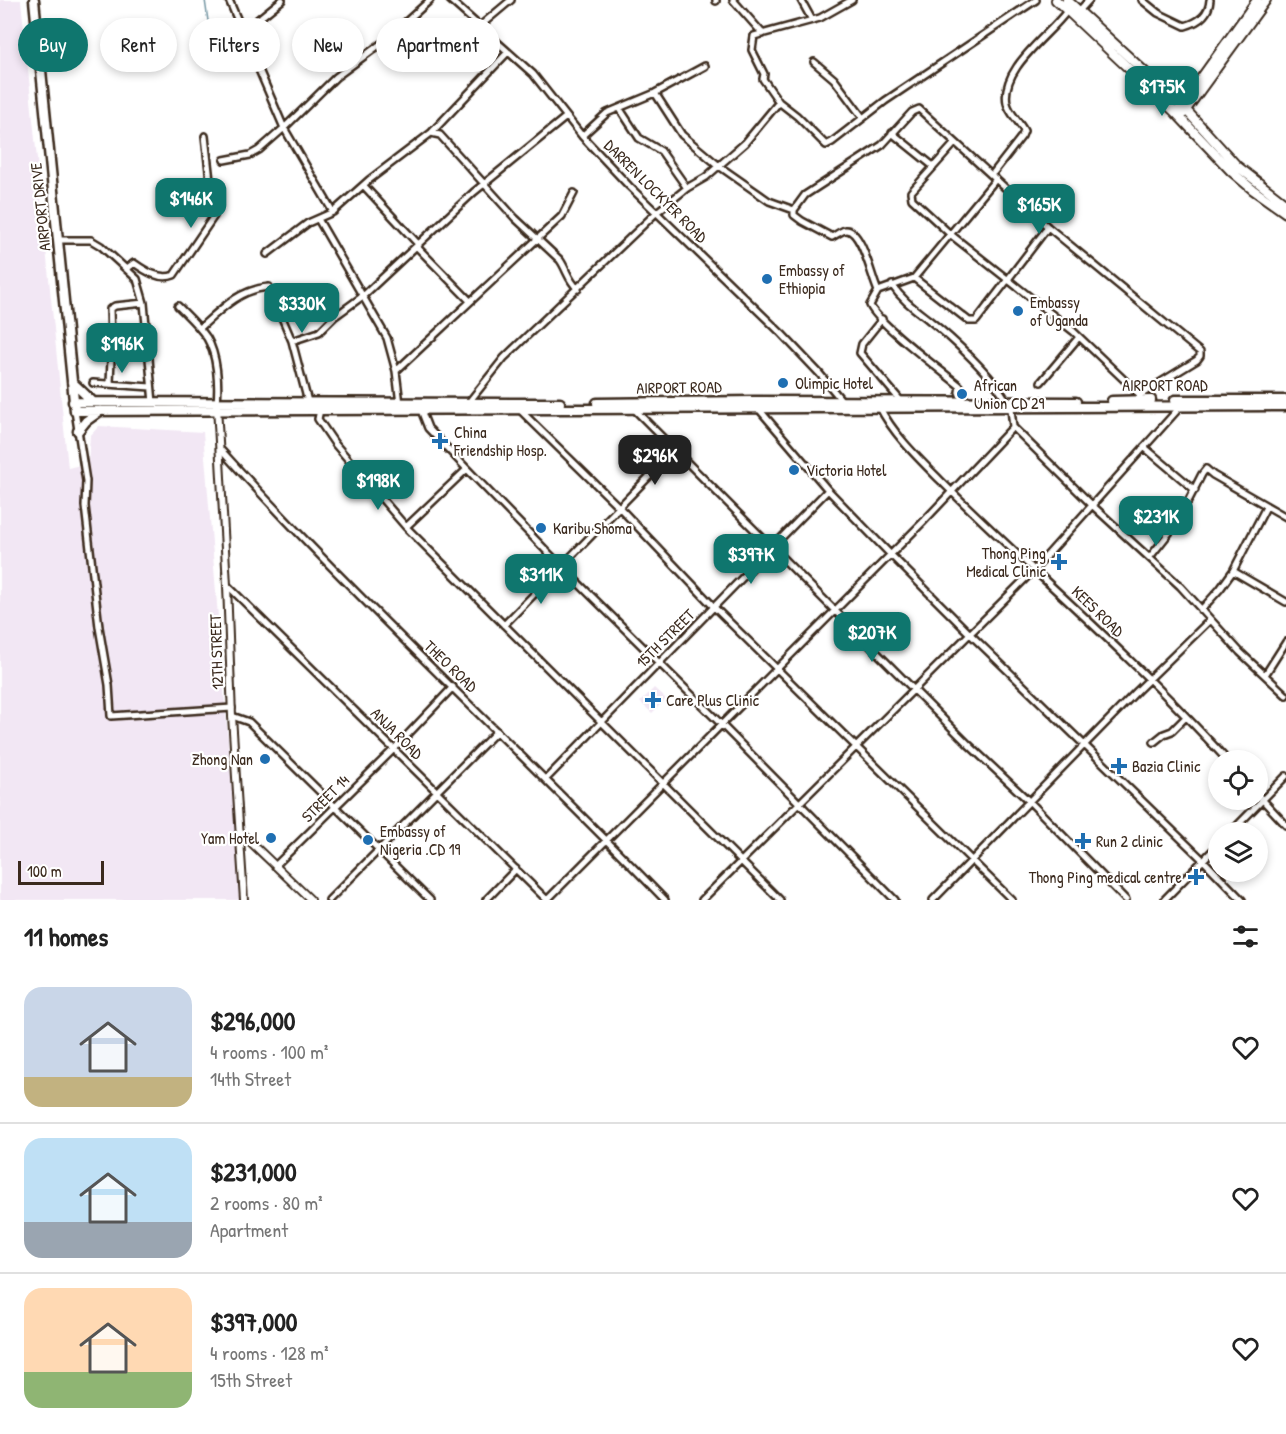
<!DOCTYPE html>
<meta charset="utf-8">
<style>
body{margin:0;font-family:"Patrick Hand",sans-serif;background:#f6f6f6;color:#222;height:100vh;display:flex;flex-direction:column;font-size:22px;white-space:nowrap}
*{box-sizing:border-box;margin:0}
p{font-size:20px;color:#767676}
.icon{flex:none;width:33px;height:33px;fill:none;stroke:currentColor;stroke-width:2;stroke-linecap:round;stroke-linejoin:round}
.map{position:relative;height:900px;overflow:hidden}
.side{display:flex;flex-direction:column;background:#fff;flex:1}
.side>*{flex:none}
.banner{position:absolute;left:18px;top:18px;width:600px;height:54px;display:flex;gap:12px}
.buttons{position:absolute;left:1208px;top:750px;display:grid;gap:12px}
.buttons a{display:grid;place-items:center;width:60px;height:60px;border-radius:50%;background:#fff;box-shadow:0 3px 9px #0003;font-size:30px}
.scale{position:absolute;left:18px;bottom:15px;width:86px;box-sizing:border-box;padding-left:6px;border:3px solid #3b2a1e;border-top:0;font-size:16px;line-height:21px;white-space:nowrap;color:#3b2a1e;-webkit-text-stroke:4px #fff;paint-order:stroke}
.price{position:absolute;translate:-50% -51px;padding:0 14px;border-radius:12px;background:#0f766e;color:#fff;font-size:20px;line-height:39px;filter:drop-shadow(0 2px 3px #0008)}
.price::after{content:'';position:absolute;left:50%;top:36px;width:18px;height:14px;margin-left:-9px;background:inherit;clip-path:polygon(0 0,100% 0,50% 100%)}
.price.active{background:#222;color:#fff}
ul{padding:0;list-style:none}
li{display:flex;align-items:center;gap:18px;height:150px;padding:0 24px}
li+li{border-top:2px solid #e0e0e0}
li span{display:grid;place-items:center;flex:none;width:168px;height:120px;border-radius:18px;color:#555}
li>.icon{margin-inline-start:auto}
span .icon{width:72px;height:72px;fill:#fffc;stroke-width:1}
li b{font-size:26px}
h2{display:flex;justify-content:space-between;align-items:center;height:72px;padding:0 24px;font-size:26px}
.pill{padding:0 21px;border-radius:27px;background:#fff;box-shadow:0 3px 9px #0003;font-size:21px;line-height:54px}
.pill.active{background:#0f766e;color:#fff}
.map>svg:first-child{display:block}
.built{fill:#f2e7f4}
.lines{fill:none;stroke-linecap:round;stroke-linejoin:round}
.stream{stroke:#7294a1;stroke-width:1.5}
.minor-casing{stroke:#3b2a1e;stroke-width:10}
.tertiary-casing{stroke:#3b2a1e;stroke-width:10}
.secondary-casing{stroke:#3b2a1e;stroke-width:12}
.primary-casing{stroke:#3b2a1e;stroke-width:13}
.minor{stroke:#fff;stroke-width:5}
.tertiary{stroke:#fff;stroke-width:6}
.secondary{stroke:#fff;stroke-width:8}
.primary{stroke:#fff;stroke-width:8}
.poi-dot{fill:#1f6fb2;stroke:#fff;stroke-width:2}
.labels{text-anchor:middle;stroke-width:4.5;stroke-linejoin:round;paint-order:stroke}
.street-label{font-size:16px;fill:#3b2a1e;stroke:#fff}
.poi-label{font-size:16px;fill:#3b2a1e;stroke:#fff;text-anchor:start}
</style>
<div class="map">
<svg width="1286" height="900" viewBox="0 0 1286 900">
<rect width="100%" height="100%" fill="#fff"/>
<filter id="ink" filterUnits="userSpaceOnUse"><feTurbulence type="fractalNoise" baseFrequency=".0167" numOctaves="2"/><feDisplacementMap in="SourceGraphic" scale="12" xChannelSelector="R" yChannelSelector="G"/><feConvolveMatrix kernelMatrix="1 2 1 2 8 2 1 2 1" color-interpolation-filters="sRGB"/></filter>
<g filter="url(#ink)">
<path class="built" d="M0,0H21L68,468L88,463L90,436L99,426L203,432L241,900H0Z
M654,688L666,699L652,713L640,702Z"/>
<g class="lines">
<path class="stream" d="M205,0L209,28"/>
<defs>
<path id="minor" d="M229,0L284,128L333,212
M450,0L533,74L582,136L629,186L782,334L819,373L843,402
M716,0V1
M733,0L763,34
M801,0L812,20
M1142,0L1158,13L1185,26C1199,22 1209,15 1210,0
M1078,12L1089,0
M480,26L511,0
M245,36L256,21L282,0
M814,62L834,79L863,118
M655,93L682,135L719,166L769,201L794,210
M779,102L763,79L764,74L752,50L754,36L820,18L852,0
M620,109L639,138L661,151L687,188
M432,132L507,53
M892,133L933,166
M582,136L607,113L655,93L705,66
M955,143L911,192L912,199L950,234L1073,331L1140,395
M224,160L250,155L259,150L284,128L336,77L386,40L430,0
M994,172L1022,136L1024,131C1019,121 1009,113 1007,103C1000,68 1049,36 1067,11
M364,186L419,245
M318,219L387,338L396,371L400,404
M58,240H91L101,246L137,279L144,303L153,403
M417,247L470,301
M267,254L308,223L333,212L369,180L431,133L440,135L515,218L560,260C567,270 568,280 578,289
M127,268L134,263C144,270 160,281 174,275L214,216L205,136
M914,278L969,321H976L1048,227
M892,285C902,300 915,309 929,320C953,339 993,376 1007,402
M878,291C872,280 862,228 845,230C841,231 836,235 832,237L802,221L794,215V210L805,195L882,145L912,112L919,109L1048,227L1200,352V356L1197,360L1140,395L1138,400
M178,306C188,316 199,326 207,338C217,355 219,383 217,403
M882,319L862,344L860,353L901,401
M200,328C221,309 240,289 269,287L292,341L308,402
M292,341L319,332L334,317L363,296L474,192L566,117
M111,358L116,353L148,349
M396,371L562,216L574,193
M1041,382L1079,337
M93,383L151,387
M110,384L111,358L107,351L111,340L110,309L115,306L144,303
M469,402L504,358L529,334L657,212L687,188L706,177L745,143L779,102L797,116L826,145L832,142L885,101L1036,0
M963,402L959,392L960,386C942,371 877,323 870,305L878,291L914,278L996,179
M879,406C893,434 918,458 940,480C970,510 1001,539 1032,568C1099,630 1166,693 1227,760
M758,408L828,490L891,555L970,634L1203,860L1242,900
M634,409L968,744L1030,802L1126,900
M1011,409L1013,427L1093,506L1180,586L1240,652L1286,695
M320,410L318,419L335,444L406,527L780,900
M421,410L428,428L467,469L562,567L721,724L895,900
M520,410L618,506L714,607L1012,900
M75,411L86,481L85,506L99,627L109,685L111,716L232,708
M1144,447L1195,490
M220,449C362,606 518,748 665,900
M406,527L467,469
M1150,557L1177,523L1202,474L1206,469L1213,475L1286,517
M1233,571L1286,602
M227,585L547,900
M1201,610L1220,589L1233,571L1266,507
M504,625L675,450
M1265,675L1286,642
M232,716L249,722L430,900
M1154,742L1164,734L1172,731L1186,717
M546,779L828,490
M1257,794L1286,825
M1231,832L1286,776
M275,866L394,749L453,687
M329,900L497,731
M486,900L516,869
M547,900L922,523L1013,427
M702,900L1034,570L1181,406
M933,900L1137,691L1210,620
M1164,900L1218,845"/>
<path id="tertiary" d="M217,406L227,585L232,716L244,900
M240,832L311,900"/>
<path id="secondary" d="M1056,0L1176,113L1232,172L1252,189L1286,213
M1067,0L1186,110L1237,166L1286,204
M1160,85L1183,87L1197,83
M1179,109L1257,0
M1183,114L1266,0"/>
<path id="primary" d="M34,0L75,411L1286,406
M72,382L93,402
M1175,400H1286
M1112,401L1151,400
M73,402L560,403
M597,403L754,401L1076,402
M78,431L86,421L100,411"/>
</defs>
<use href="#minor" class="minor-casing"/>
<use href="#tertiary" class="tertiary-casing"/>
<use href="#secondary" class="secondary-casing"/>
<use href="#primary" class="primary-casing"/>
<use href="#minor" class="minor"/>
<use href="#tertiary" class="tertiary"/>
<use href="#secondary" class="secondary"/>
<use href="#primary" class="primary"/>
</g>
</g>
<g class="poi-dot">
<circle cx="767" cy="279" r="6"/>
<circle cx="1018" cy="311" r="6"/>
<circle cx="783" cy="383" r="6"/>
<circle cx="962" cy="394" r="6"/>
<path d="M437 432h6v6h6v6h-6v6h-6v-6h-6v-6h6z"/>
<circle cx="794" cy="470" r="6"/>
<circle cx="541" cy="528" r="6"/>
<path d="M1056 553h6v6h6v6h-6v6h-6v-6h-6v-6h6z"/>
<path d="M650 691h6v6h6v6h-6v6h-6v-6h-6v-6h6z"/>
<circle cx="265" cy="759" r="6"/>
<path d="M1116 757h6v6h6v6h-6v6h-6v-6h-6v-6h6z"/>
<circle cx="271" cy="838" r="6"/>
<circle cx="368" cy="840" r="6"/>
<path d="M1080 832h6v6h6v6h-6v6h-6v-6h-6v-6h6z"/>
<path d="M1193 868h6v6h6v6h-6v6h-6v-6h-6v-6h6z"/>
</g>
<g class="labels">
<g class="street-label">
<text transform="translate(656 191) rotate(45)" y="6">DARREN LOCKYER ROAD</text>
<text transform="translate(40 207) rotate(-96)" y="6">AIRPORT DRIVE</text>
<text x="1165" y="391">AIRPORT ROAD</text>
<text transform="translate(679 387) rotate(-1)" y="6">AIRPORT ROAD</text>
<text transform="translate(1098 611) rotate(44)" y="6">KEES ROAD</text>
<text transform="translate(665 638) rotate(-45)" y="6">15TH STREET</text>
<text transform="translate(216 652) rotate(-92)" y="6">12TH STREET</text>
<text transform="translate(451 666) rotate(44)" y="6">THEO ROAD</text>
<text transform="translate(397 733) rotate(45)" y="6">ANJA ROAD</text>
<text transform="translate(325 798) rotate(-45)" y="6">STREET 14</text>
</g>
<g class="poi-label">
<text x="779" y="276">Embassy of<tspan x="779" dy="18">Ethiopia</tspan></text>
<text x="1030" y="308">Embassy<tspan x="1030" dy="18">of Uganda</tspan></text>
<text x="795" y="389">Olimpic Hotel</text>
<text x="974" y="391">African<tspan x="974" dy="18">Union CD 29</tspan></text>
<text x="454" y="438">China<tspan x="454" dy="18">Friendship Hosp.</tspan></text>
<text x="806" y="476">Victoria Hotel</text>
<text x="553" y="534">Karibu Shoma</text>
<text x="1046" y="559" text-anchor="end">Thong Ping<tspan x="1046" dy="18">Medical Clinic</tspan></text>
<text x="666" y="706">Care Plus Clinic</text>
<text x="253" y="765" text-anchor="end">Zhong Nan</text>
<text x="1132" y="772">Bazia Clinic</text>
<text x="380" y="837">Embassy of<tspan x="380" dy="18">Nigeria .CD 19</tspan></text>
<text x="259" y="844" text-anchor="end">Yam Hotel</text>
<text x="1096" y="847">Run 2 clinic</text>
<text x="1182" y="883" text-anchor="end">Thong Ping medical centre</text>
</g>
</g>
</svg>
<div class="buttons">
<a><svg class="icon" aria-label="locate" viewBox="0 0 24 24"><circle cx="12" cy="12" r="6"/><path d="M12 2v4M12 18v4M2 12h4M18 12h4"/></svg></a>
<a><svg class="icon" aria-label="layers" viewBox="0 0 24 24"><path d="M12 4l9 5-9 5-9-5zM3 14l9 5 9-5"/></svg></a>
</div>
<div class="scale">100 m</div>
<b class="price" style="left:1162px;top:117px">$175K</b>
<b class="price" style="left:191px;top:229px">$146K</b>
<b class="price" style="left:1039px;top:235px">$165K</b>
<b class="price" style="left:302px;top:334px">$330K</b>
<b class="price" style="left:122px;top:374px">$196K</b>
<b class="price active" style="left:655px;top:486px">$296K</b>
<b class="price" style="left:378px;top:511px">$198K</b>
<b class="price" style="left:1156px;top:547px">$231K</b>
<b class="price" style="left:751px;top:585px">$397K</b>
<b class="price" style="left:541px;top:605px">$311K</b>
<b class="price" style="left:872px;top:663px">$207K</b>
<div class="banner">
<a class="pill active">Buy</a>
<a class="pill">Rent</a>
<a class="pill">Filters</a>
<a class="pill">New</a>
<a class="pill">Apartment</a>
</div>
</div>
<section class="side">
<h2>11 homes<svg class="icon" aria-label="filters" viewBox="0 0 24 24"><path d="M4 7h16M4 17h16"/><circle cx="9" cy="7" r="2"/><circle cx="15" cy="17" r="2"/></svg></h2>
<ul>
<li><span style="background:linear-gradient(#c9d6e8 75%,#c2b280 0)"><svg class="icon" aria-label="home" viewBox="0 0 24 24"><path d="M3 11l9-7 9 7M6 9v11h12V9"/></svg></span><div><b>$296,000</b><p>4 rooms · 100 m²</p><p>14th Street</p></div><svg class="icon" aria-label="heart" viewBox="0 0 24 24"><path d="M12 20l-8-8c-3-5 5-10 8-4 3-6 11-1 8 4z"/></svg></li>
<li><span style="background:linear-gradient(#bfe0f5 70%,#9aa5b1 0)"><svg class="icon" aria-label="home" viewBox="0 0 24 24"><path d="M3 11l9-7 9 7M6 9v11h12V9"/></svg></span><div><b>$231,000</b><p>2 rooms · 80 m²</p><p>Apartment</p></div><svg class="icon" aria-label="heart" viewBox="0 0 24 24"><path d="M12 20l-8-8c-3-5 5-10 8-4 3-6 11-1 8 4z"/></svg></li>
<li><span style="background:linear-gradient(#ffd9b3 70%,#8fb573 0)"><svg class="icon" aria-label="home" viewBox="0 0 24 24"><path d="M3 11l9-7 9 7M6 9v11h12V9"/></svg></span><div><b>$397,000</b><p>4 rooms · 128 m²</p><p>15th Street</p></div><svg class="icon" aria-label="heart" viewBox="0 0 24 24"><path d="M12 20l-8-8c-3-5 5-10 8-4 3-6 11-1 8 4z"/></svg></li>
</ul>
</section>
